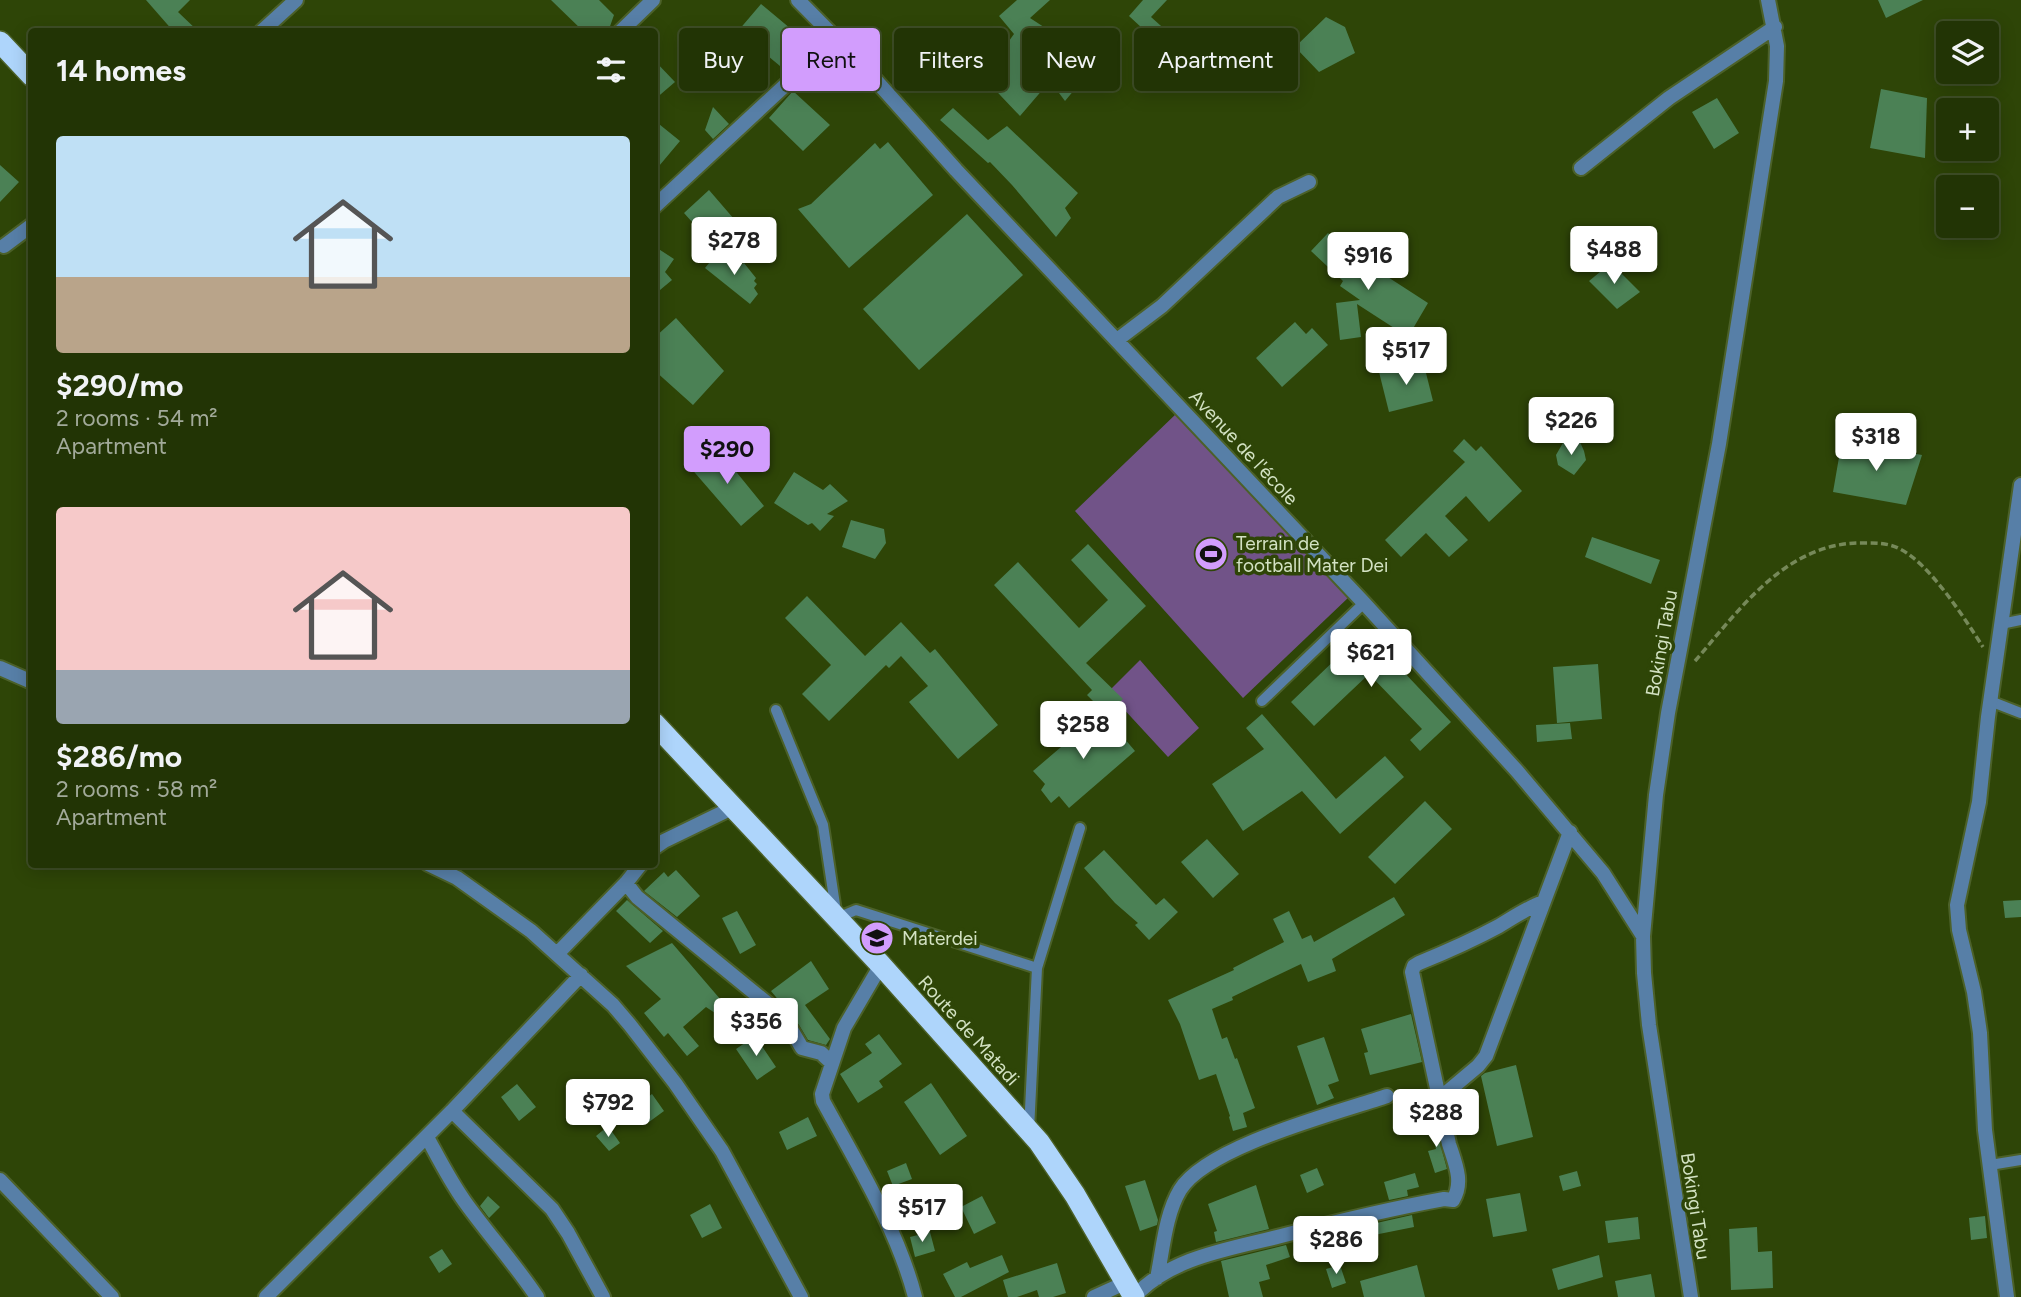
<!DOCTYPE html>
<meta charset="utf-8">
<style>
body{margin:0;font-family:Figtree,sans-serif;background:#2a3c0f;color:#f1f3f6;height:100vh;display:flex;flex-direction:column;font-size:26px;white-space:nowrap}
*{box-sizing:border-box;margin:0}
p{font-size:23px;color:#a2aa9a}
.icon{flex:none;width:38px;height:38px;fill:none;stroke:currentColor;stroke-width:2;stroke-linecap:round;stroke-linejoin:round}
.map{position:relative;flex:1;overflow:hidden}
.details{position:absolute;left:28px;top:28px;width:630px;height:840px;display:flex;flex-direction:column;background:#223405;border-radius:7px;box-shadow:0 4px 18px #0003,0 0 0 2px #3f4f27}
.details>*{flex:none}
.guide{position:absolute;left:679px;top:28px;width:665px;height:63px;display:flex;gap:14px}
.fabs{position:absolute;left:1936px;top:21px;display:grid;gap:14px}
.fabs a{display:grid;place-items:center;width:63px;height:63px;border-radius:7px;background:#223405;box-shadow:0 4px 18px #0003,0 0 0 2px #3f4f27;font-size:35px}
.price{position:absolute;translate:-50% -60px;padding:0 16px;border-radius:7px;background:#fff;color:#222;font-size:23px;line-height:46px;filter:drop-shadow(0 2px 4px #0008)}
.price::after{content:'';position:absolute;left:50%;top:42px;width:21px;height:16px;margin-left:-10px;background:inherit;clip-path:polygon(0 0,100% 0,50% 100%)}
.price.active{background:#d29dfd;color:#111}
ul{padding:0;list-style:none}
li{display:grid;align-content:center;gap:14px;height:371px;padding:0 28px}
li span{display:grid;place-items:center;height:217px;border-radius:7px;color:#555}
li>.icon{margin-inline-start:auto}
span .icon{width:126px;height:126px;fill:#fffc;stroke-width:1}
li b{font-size:30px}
h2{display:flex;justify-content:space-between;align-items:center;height:84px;padding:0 28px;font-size:30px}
.tag{padding:0 24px;border-radius:7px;background:#223405;box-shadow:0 4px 18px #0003,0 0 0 2px #3f4f27;font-size:24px;line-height:63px}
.tag.active{background:#d29dfd;color:#111}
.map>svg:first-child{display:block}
.green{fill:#715388}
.building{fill:#4b8155}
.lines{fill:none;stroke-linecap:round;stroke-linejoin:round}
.lane-casing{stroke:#4c6129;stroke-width:14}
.street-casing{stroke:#4c6129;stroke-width:18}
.highway-casing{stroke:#4c6129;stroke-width:24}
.path{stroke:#768959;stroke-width:3.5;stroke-dasharray:7 3.5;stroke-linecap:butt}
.lane{stroke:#577fa7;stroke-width:10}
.street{stroke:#577fa7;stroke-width:14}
.highway{stroke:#aed5fb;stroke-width:21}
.labels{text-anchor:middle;stroke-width:7;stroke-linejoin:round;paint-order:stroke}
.street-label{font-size:19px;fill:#d3e2c3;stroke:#2e4507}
.poi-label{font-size:19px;fill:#d3e2c3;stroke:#2e4507;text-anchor:start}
</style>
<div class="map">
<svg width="2021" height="1297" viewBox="0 0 2021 1297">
<rect width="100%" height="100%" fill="#2e4507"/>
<path class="green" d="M1177,413L1349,597L1243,698L1075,511Z
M1140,660L1199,728L1168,757L1108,692Z"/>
<path class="building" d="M146,0H190L178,12L199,32H174Z
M551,0H599L614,15L608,32H584Z
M1017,0H1050L1030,18L1067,42L1095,65L1065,101L1050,81L1020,116L983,77L1014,34L999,16Z
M1143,0H1167L1151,17L1179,42L1170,52L1155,40L1145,51L1132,39L1142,28L1129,16Z
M1878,0H1923L1886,18Z
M761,4L809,44L786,71L738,31Z
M1326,17L1345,27L1355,53L1319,72L1295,47Z
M654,60L675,82L654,100Z
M1881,89L1927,98L1925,158L1870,148Z
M793,91L830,125L803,151L769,118Z
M1717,98L1739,133L1714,149L1692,112Z
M713,107L729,124L713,139L705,130Z
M953,108L988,140L1007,126L1078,193L1065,208L1071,218L1056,237L1012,185L990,162L988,163L940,120Z
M654,120L680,141L654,172Z
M888,142L933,195L849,268L798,209L811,204L875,143L880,149Z
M0,165L19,182L0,202Z
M709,190L734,219L709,241L684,213Z
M967,214L1023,275L919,370L863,309Z
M1328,233L1343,248L1428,303L1408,337L1357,304L1361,337L1340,340L1336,303L1360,300L1340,286L1343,281L1311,251Z
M654,246L674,259L665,272L672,280L654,295Z
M718,252L737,267L744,263L756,278L754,281L757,284L754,288L758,294L750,304L705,268Z
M1611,263L1640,292L1617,309L1589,281Z
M676,318L724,371L693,405L654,370V338Z
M1295,322L1306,334L1312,328L1328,345L1282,387L1256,358Z
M1423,361L1433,401L1389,412L1379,372Z
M1464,439L1476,451L1481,446L1522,491L1489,522L1466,496L1445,516L1468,540L1449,557L1426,533L1401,557L1385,540L1465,462L1453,451Z
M1842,440L1922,455L1906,505L1833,492Z
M1564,441L1580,442L1584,451L1586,460L1574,475L1558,465L1556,455Z
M716,447L764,506L741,526L689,466L705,450L708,454Z
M794,472L823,490L830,484L848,501L827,514L834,516L820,531L812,523L808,525L774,503Z
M851,520L884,529L886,543L875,559L842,547Z
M1592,537L1660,560L1651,584L1585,557Z
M1088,544L1146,606L1086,663L1123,699L1107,715L1087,695L1092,690L994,585L1018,562L1079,628L1108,600L1071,560Z
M807,596L865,656L901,622L930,653L935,649L998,725L958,759L909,702L928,686L901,656L889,668L886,665L829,721L802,694L831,665L785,618Z
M1365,631L1451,722L1420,751L1410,740L1422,729L1369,674L1314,726L1291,702Z
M1598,664L1602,719L1557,723L1553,667Z
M1102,712L1135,751L1069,808L1059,796L1051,803L1041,790L1045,784L1033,771Z
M1262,714L1336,799L1385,756L1404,777L1340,834L1302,791L1243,831L1212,784L1264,749L1246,728Z
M1570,723L1572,739L1537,742L1536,725Z
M1425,801L1452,829L1395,884L1368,857Z
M1207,839L1239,874L1213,898L1181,862Z
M1104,850L1156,905L1164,898L1178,912L1149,940L1135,925L1138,923L1115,903L1084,868Z
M676,870L700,896L677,917L644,891L664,872L668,877Z
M1394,897L1405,915L1332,959L1336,971L1308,982L1301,964L1232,997L1233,1000L1212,1009L1222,1039L1227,1037L1235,1059L1237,1058L1255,1108L1243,1113L1247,1127L1233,1131L1229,1117L1230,1116L1216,1074L1199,1080L1180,1024L1168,1000L1234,970L1233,968L1284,942L1273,919L1289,911L1302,939L1311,935L1314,942Z
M627,900L663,931L650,943L616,911Z
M2021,900V917L2005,918L2003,901Z
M737,911L756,945L740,954L722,918Z
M672,943L745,1028L742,1031L706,1007L683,1027L699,1046L687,1056L668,1033L664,1037L644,1013L661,999L626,966Z
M811,961L829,989L805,1005L830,1039L826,1045L808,1040L799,1025L771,991Z
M1411,1014L1422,1062L1370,1075L1364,1053L1368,1052L1361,1029Z
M879,1034L902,1064L879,1081L883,1087L858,1103L840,1074L872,1053L865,1044Z
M755,1036L776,1067L757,1080L736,1049Z
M1324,1037L1339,1081L1328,1085L1334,1098L1317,1105L1297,1046Z
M1516,1065L1533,1137L1497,1146L1481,1076L1485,1073Z
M931,1083L967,1136L940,1155L904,1102Z
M517,1084L536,1107L519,1121L501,1097Z
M652,1094L664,1111L649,1122L637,1105Z
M1432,1113L1447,1169L1435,1173L1428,1151L1436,1149L1427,1114Z
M808,1117L817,1136L787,1150L779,1132Z
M608,1126L620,1143L609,1151L596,1136Z
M906,1163L912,1179L893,1186L887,1171Z
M1317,1168L1324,1185L1307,1193L1300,1175Z
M1577,1171L1581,1186L1563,1191L1559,1176Z
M1415,1173L1419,1187L1407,1190L1408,1196L1389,1200L1384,1182Z
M1145,1180L1158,1220L1157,1225L1140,1231L1125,1186Z
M1256,1185L1269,1229L1216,1242L1214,1232L1217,1231L1208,1204Z
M1520,1193L1527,1231L1493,1237L1486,1199Z
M488,1196L500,1207L489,1218L480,1206Z
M982,1196L996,1223L974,1234L961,1207Z
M710,1204L722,1228L702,1238L690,1215Z
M1412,1215L1414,1227L1344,1241L1341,1231Z
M1985,1216L1987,1238L1971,1240L1969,1218Z
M1638,1217L1640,1239L1608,1243L1605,1221Z
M1757,1227L1758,1252L1772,1251L1773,1288L1731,1290L1729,1229Z
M930,1232L935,1251L915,1257L910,1237Z
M1286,1245L1290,1257L1266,1265L1270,1279L1259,1282L1263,1297H1229L1221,1261Z
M442,1249L452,1264L439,1273L429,1257Z
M1002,1255L1009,1272L961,1297H955L943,1274L967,1262L970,1268Z
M1599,1255L1603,1277L1558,1290L1552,1269Z
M1057,1263L1066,1293L1053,1297H1039L1037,1290L1017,1297H1008L1003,1280Z
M1340,1265L1346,1283L1332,1288L1326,1269Z
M1417,1265L1425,1297H1364L1360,1281Z
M1651,1274L1655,1297H1618L1615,1281Z"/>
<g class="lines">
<defs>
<path id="lane" d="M2001,624L2021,620
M1262,701L1364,603
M1990,701L2021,713
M776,710L823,825L837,918L856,910L1037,968L1080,828
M1029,1130L1037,968
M1990,1165L2021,1160"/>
<path id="street" d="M798,0L863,66L956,170L1364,603L1517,771L1603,873L1643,936
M261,32L296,0
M620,32L653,0
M1581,168L1669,98L1775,27
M654,207L836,38
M4,246L32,225
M1117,340L1162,306L1278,197L1309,182
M0,668L32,682
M654,848L664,841L734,807
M428,864L457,878L531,931L613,1005L630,1025L675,1083L722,1151L801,1297
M641,864L626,883L637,897L768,1004L792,1031L802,1048L821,1053L832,1063
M557,954L626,883
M881,965L844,1028L822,1094L823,1101C857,1164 897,1228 915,1297
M1440,1098L1478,1066L1486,1056L1570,832
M452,1111L552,1209L568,1233L603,1297
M427,1137C439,1159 450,1181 465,1202C488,1234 515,1264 537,1297
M0,1180L112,1297
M1157,1278C1163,1250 1165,1215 1180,1190C1207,1146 1337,1113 1387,1096
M266,1297L452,1111L581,975
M1094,1297L1127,1282
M1134,1297C1170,1257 1230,1249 1281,1236C1335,1222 1389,1209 1444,1199L1453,1200C1464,1182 1455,1163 1449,1144L1412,972L1414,966L1419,963C1446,952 1473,940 1499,926C1514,917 1527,908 1543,902
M1691,1297L1649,1025L1644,973L1643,936L1656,795L1668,713L1719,444L1776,81L1777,46L1768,0
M2007,1297L1985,1130L1980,1033L1974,992L1959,930L1957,905L1979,802L1988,717L2021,485"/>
<path id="highway" d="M0,42L32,76
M654,723L881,965L1039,1142L1075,1195L1134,1297"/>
</defs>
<use href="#lane" class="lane-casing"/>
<use href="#street" class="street-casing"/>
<use href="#highway" class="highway-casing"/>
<path class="path" d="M1695,661C1740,609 1787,541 1864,543C1877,543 1889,543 1900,549C1930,564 1965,619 1983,647"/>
<use href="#lane" class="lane"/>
<use href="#street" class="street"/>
<use href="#highway" class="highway"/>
</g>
<defs>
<symbol id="stadium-disc" viewBox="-11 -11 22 22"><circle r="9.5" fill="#d29dfd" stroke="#2e4507"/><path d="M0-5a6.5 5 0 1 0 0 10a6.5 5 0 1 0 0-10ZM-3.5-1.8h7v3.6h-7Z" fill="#111"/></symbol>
<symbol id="school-disc" viewBox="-11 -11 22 22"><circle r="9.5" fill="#d29dfd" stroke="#2e4507"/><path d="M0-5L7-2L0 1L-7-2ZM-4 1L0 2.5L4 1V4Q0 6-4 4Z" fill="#111"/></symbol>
</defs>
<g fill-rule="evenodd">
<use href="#stadium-disc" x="1192" y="535" width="38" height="38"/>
<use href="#school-disc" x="858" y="919" width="38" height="38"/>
</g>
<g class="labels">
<g class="street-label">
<text transform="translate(1244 447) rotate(47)" y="7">Avenue de l'école</text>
<text transform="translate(1661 643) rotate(-80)" y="7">Bokingi Tabu</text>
<text transform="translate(969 1030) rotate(48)" y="7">Route de Matadi</text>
<text transform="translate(1696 1206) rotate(81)" y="7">Bokingi Tabu</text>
</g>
<g class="poi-label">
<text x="1236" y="550">Terrain de<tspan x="1236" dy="22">football Mater Dei</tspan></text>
<text x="902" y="945">Materdei</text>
</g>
</g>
</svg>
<div class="fabs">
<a><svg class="icon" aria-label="layers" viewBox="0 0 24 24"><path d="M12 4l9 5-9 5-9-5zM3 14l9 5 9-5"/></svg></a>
<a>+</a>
<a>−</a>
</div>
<b class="price" style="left:734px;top:277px">$278</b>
<b class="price" style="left:1614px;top:286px">$488</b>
<b class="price" style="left:1368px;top:292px">$916</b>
<b class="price" style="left:1406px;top:387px">$517</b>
<b class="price" style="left:1571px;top:457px">$226</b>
<b class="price" style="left:1876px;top:473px">$318</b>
<b class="price active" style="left:727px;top:486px">$290</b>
<b class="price" style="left:1371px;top:689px">$621</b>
<b class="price" style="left:1083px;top:761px">$258</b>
<b class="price" style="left:756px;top:1058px">$356</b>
<b class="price" style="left:608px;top:1139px">$792</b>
<b class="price" style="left:1436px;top:1149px">$288</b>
<b class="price" style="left:922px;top:1244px">$517</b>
<b class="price" style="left:1336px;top:1276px">$286</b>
<div class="guide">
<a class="tag">Buy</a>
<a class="tag active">Rent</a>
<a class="tag">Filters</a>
<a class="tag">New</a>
<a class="tag">Apartment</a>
</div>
<section class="details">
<h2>14 homes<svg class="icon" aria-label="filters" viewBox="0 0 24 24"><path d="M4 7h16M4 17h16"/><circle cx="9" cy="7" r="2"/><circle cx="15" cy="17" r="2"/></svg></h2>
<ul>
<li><span style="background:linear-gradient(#bfe0f5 65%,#b9a48a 0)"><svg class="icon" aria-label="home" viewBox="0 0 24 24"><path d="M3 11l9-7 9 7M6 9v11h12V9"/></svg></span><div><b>$290/mo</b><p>2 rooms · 54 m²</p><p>Apartment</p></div></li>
<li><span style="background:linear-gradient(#f6c9c9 75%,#9aa5b1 0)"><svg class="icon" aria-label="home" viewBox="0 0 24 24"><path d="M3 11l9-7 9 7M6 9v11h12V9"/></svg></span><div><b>$286/mo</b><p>2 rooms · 58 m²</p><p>Apartment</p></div></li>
</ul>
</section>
</div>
